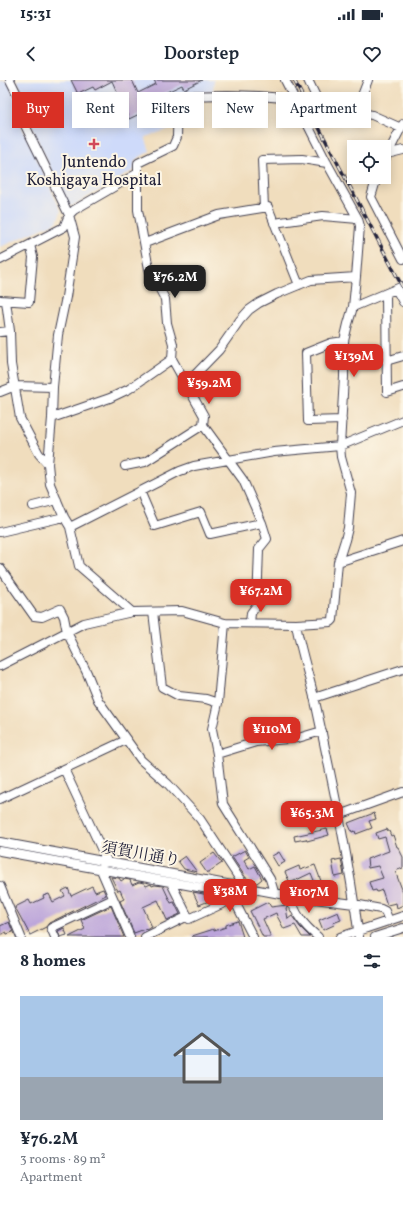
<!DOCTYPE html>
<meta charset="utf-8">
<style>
body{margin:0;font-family:Vollkorn,"Noto Serif JP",serif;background:#f6f6f7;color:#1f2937;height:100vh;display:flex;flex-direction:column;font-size:15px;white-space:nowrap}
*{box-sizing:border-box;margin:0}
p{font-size:13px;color:#747a83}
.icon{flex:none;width:22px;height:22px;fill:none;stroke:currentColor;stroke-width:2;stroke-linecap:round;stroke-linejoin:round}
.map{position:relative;height:857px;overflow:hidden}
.drawer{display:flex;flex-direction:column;background:#fff;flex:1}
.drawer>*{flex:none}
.top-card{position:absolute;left:12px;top:12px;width:379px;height:36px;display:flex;gap:8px}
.tools{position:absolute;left:347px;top:60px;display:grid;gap:8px}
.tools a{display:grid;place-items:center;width:44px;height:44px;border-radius:0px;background:#fff;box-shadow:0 2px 10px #0003;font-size:20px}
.price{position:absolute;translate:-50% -34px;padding:0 9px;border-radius:8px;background:#d93025;color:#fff;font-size:13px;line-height:26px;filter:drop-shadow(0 1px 2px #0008)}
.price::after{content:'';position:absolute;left:50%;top:24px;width:12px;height:9px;margin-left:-6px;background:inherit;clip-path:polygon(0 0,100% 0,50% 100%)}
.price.active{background:#222;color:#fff}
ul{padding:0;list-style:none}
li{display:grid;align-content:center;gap:8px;height:212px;padding:0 20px}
li span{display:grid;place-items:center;height:124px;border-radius:0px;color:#555}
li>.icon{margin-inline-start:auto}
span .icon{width:72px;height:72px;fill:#fffc;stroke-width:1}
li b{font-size:17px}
h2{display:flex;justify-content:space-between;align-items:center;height:48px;padding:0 20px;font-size:17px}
.tag{padding:0 14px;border-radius:0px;background:#fff;box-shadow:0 2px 10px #0003;font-size:14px;line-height:36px}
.tag.active{background:#d93025;color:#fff}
.status{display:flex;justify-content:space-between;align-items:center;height:28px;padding:0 20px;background:#fff;direction:ltr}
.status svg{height:11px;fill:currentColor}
header{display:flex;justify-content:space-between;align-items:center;height:52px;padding:0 20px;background:#fff;font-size:18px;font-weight:600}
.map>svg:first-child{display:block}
.built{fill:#cedafa}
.building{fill:#bba4da}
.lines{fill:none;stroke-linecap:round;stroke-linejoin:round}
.minor-casing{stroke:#413e4e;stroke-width:10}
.minor{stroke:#fff;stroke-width:8}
.rail-casing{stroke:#22223b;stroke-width:3.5}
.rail{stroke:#fcf5e5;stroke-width:2;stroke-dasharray:6;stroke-linecap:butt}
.poi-dot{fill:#d1495b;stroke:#fcf5e5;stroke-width:1.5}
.labels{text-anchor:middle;stroke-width:4;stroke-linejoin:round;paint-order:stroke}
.poi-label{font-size:16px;fill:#22223b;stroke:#fcf5e5}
.street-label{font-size:16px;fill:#22223b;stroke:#fcf5e5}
</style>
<div class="status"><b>15:31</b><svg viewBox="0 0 49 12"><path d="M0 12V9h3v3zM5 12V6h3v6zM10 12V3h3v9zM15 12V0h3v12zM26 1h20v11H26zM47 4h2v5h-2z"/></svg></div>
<header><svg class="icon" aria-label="back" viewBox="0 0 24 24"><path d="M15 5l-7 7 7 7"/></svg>Doorstep<svg class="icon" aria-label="heart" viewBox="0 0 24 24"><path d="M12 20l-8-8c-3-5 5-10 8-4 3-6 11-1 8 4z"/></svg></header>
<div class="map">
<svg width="403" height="857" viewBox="0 0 403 857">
<rect width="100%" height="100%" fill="#fcf5e5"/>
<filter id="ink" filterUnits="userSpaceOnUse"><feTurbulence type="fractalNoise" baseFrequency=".025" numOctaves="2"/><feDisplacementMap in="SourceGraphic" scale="8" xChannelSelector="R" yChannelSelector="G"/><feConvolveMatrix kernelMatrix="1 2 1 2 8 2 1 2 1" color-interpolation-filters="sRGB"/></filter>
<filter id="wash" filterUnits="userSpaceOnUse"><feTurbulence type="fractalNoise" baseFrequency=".012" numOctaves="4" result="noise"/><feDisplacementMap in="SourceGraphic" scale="16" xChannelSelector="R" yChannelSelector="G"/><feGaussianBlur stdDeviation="0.9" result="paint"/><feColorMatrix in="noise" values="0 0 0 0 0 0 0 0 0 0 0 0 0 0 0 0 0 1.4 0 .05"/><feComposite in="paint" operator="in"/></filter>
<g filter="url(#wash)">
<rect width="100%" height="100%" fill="#f0ddbd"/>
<path class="built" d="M17,0H214L213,12H183L177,14L174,20L173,48L145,57L150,71L135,80L134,90L72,126L67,125L27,36L29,27Z
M0,1H7L20,26L17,36L61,131L57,142L0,167Z"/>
<g id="blocks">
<path class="building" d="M71,0H132L138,13L156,4L154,0H202L184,9L182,5L154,18L158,25L129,39L112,1L95,10L93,7L78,14Z
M374,733L376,739L369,741L372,748L356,754L355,751L352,752L348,743Z
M327,749L329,755L307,761L306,759L295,761L294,756Z
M387,749L388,751H389L391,756L393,755L397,767H398L403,777V788L395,791L403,812V825L397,828L396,823L387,825L382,810L377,812L376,810L372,811L369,802L383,798L378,786L368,788L367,779L389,771L385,757L378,759L376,753Z
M245,770L249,777L244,780L249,789L255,786L262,799L257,803L250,802L247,798H246L232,777Z
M279,772L285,782L278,786L272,776Z
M214,773L222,783L207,793L200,783Z
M185,776L197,792L184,789L178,781Z
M341,779L344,795L335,797L332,781Z
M315,785L321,801L315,803L311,793L290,803L285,792L299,786L300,790Z
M111,797L119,798L121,801L124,799L130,800L132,805L139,802L144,803L146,806L151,804L152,806L155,805L163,806L171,823L174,822L180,834L167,840L158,820L143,827L152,847L146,850L145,849L134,853L120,821L124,819L120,810L118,811Z
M92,806L95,812L103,809L106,815L49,843L46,847L30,855L15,827L29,820L31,824L44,818L43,816L49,814L53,822L65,816L62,811L68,808L71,816Z
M193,812L219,817L199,825Z
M268,822L271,827L287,825L288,827L286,828L288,839L292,836L300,847L310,857H302L295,845L284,849L277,836L276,833L263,839L271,857H263L250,831Z
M111,826L124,857H69L85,849L81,840Z
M338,832L341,840L333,843L334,845L323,850L319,840Z
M238,841L243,857H192V856L214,849V851L226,847V845Z
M9,842L13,852L7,854L6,852L0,855V846Z
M64,848L67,855L60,857L58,851Z"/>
</g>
</g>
<g filter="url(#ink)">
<use href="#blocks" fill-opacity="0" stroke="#413e4e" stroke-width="1"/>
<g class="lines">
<defs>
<path id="minor" d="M10,0L23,26L20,35L69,135L75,157L66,217L58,255L53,307L52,338L48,384L50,404L64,437L70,447L79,486L132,532L182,531L225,543L296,544L331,542L333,540L338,482L345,460L348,448L351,413L341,377L340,366L344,297V261L348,244L353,227L356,197L311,200L277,214L259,223L249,230L240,240L219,270L186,304
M285,0L327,83L358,139L360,146L356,197
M308,0L320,25L372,35L401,48
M356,31L368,0
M387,74L403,70
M384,81L403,44
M377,97L371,117L403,179
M264,128L262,80L302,79L327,83
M274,143L323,136L358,139
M145,163L219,135L268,127L299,205
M0,180L64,147L69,135L74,130L138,93
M396,209L403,222
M386,214L387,312L403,307
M0,220L29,222L33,177L30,165
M6,221L10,251L11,284L20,338L39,374L48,384
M353,227L403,206
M0,252L10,251
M386,281L403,276
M0,312L15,306L53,307
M52,338L110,318L129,309L172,279
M342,340L308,341L306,273L331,263L344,261
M125,386L145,382L203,345
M140,411L155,446L201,432L210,454L262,443
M33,426L57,420
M70,447L180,391L194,386L274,372L340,366L403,340
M0,452L64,437
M338,482L403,461
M0,488L34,536L42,537L60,529L64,537L67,552L87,593L98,620L141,680L168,704L200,739L245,807
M153,532L162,607L179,616L206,619L218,623
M225,543L218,623L212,649L217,674L223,724L270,799L274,812
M250,543L251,533L257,525L259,469L267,459L262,443L243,400L203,345L204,336L172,279L173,264L167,243L165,219L149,189L138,130V83L173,66L177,57L178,21L182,16L228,15L259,16L295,19
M296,544C301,573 311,601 317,630C333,705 349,780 359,857
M0,586L84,543L132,532
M314,618L403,589
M217,674L256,662L298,658L322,651
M64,689L107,781
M0,719L126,660
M339,735L403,712
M0,762L291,816L354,824L381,829L385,831L389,841
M0,771L236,814
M101,787V790L130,857
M171,803L189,839L235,818
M0,806L21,857
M236,814L235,818V822L253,857
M291,816C294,834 304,845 318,857
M55,857L51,848L113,819
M145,857L188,836
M340,857L403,836
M375,857L403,848"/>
</defs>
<use href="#minor" class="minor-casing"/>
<use href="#minor" class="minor"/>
<defs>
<path id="rail" d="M294,0L403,208"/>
</defs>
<use href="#rail" class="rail-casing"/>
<use href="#rail" class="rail"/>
</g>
</g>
<path class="poi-dot" d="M92 58h4v4h4v4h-4v4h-4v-4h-4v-4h4z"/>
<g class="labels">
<g class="poi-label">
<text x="94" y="87">Juntendo<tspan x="94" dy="18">Koshigaya Hospital</tspan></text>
</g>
<g class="street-label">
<text transform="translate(141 773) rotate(10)" y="6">須賀川通り</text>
</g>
</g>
</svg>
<div class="tools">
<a><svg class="icon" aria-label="locate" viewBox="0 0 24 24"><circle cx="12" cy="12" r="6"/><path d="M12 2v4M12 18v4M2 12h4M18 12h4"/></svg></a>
</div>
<b class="price active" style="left:175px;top:219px">¥76.2M</b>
<b class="price" style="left:354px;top:298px">¥139M</b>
<b class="price" style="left:209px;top:325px">¥59.2M</b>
<b class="price" style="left:261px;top:533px">¥67.2M</b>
<b class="price" style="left:272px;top:671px">¥110M</b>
<b class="price" style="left:312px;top:755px">¥65.3M</b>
<b class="price" style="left:230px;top:833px">¥38M</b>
<b class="price" style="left:309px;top:834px">¥107M</b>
<div class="top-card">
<a class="tag active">Buy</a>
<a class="tag">Rent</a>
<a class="tag">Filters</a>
<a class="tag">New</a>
<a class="tag">Apartment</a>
</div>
</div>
<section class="drawer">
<h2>8 homes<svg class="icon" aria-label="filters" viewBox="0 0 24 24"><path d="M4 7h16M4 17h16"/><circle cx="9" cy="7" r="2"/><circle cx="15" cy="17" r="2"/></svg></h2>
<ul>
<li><span style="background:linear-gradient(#a9c7e8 65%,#9aa5b1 0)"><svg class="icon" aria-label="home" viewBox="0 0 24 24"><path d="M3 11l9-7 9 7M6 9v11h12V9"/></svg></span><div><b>¥76.2M</b><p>3 rooms · 89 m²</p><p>Apartment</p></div></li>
</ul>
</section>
